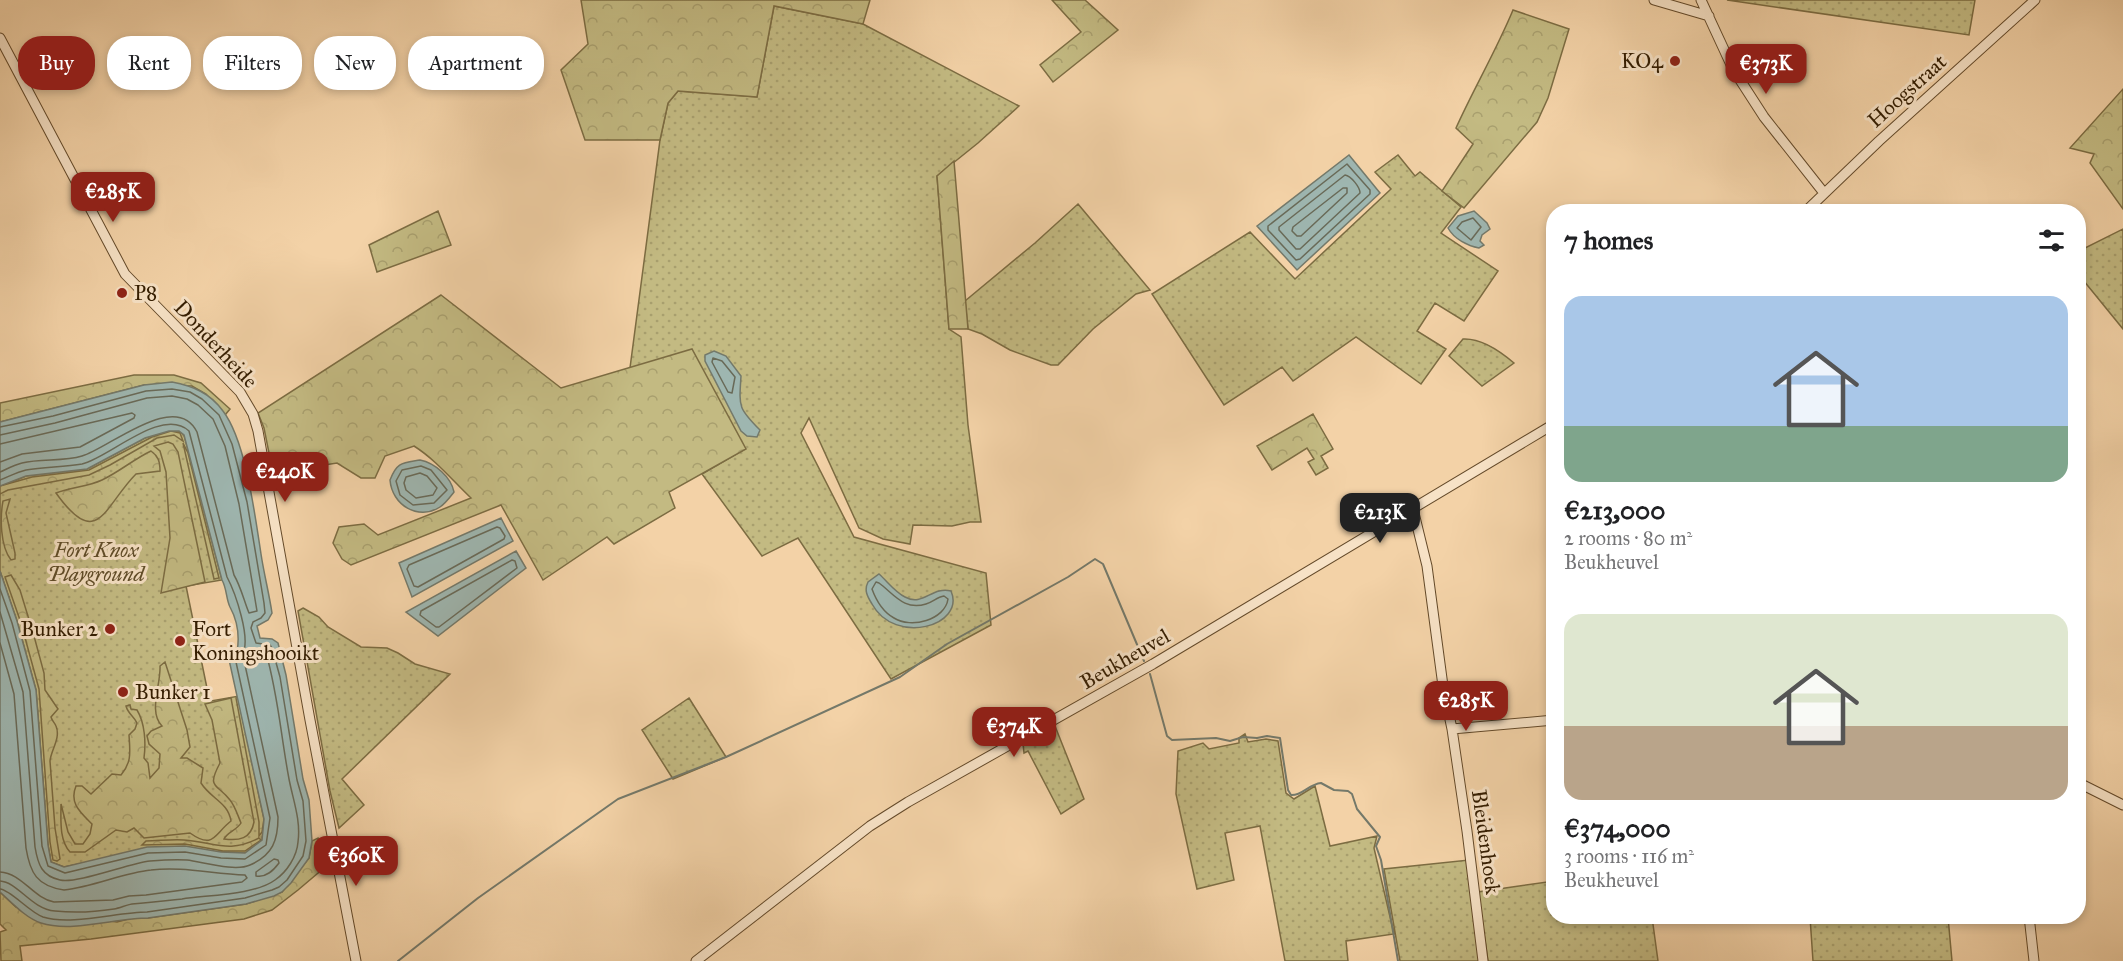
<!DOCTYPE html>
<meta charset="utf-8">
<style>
body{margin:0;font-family:"IM FELL Great Primer",serif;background:#f6f6f6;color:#202124;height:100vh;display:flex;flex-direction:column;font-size:22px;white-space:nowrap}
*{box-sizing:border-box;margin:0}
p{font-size:20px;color:#757577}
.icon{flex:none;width:33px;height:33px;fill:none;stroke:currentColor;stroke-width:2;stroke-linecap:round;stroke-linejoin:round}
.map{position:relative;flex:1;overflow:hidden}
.sheet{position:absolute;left:1546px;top:204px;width:540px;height:720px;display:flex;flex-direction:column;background:#fff;border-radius:24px;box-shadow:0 3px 9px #0003}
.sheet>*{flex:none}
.guide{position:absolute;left:18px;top:36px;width:570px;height:54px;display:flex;gap:12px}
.price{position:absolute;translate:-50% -51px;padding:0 14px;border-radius:12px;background:#8f2418;color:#fff;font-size:20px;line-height:39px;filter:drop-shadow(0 2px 3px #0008)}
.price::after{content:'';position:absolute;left:50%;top:36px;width:18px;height:14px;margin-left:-9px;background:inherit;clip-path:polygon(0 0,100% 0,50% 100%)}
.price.on{background:#222;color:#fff}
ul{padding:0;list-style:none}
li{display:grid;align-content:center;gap:12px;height:318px;padding:0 18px}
li span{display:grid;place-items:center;height:186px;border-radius:18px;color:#555}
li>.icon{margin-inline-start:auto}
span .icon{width:108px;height:108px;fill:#fffc;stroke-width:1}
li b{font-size:26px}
h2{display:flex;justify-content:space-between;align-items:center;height:72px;padding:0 18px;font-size:26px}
.tag{padding:0 21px;border-radius:24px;background:#fff;box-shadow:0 3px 9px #0003;font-size:21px;line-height:54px}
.tag.on{background:#8f2418;color:#fff}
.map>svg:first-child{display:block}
.grass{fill:url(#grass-dots);stroke:#7c6c42;stroke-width:1.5}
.forest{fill:url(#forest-crowns);stroke:#7c6c42;stroke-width:1.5}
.water{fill:#9eb6b0;stroke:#74796a;stroke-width:1.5}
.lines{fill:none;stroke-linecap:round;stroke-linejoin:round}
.shore{stroke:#696a58;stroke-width:1.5}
.stream{stroke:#74796a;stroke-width:2}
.minor-casing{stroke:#644a2a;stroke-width:11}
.minor{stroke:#f7e2c6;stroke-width:9}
.poi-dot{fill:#8f2418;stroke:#f7e2c6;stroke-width:2}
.labels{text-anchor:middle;stroke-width:6;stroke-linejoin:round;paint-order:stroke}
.poi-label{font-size:21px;fill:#341d01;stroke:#f7e2c6;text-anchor:start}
.street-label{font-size:21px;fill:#341d01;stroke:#f7e2c6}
.park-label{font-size:21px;font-style:italic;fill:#5f4c28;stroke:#f7e2c6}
</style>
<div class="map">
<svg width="2123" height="961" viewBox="0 0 2123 961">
<defs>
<pattern id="grass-dots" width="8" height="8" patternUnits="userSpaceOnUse" patternTransform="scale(1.5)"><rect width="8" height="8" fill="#c3ba82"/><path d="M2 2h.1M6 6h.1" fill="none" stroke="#a89f6e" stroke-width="1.8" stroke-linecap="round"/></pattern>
<pattern id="forest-crowns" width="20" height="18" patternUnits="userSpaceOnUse" patternTransform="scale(1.5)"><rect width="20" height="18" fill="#c3ba82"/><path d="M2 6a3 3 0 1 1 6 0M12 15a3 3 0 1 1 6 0" fill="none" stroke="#a89f6e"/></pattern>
</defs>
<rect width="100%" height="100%" fill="#f3d2a7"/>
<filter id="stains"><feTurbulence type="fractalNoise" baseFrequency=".00333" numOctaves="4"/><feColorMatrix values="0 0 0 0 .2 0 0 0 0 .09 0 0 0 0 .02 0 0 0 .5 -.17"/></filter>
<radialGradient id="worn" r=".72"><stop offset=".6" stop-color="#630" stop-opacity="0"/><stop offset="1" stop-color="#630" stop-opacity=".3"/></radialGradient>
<path class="grass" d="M1727,0H1975L1969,35Z
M774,6L863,24L1019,106L978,143L937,176L949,329L961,337L968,425L981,522H970L952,526L913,525L910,544L883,539L859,528L809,418L801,433L854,537L986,573L991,625L891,679L798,538L762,556L702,474L745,449L630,368L660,140L668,103L678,91L757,97Z
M1398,155L1415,176L1420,172L1461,207L1441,233L1498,271L1464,321L1435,303L1417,331L1446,349L1421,384L1356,337L1293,381L1282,367L1224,405L1152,294L1250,232L1295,279L1391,189L1375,172Z
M1078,204L1150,290L1136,294L1093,329L1058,365H1051L1010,350L982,334L968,329L965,301L1035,243Z
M2123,229V329L2079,275V251Z
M1463,339C1482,338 1500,351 1514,363L1482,386L1449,356Z
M169,431H179L184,435L222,580L186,586L208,693L211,701L239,696L264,819L262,841L245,853L221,852L98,860L64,867L51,862L48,845L36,690L17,621L0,571V487L26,476L87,469L145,438Z
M303,608L319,617L328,627L361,647L387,648L398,653L415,664L450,674L342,779L364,805L339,828L330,791L298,611Z
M689,698L726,757L673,779L642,730Z
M1055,726L1084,799L1061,814L1028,751L1024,753L1023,744Z
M1245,734L1248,742L1266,739L1278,741L1286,793L1294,799L1315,786L1330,846L1377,836L1374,848L1394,934L1346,941L1348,961H1285L1260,826L1225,833L1234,880L1197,889L1176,794L1178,751L1203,743L1209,749L1239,743V738Z
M1469,860L1480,961H1400L1384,869Z
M1554,881V916L1652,917L1658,961H1488L1478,892Z
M1810,917H1948L1952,961H1813Z"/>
<path class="forest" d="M581,0H870L863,24L774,6L757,97L678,91L668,103L660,140H585L561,70L588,44Z
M1052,0H1085L1118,30L1053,82L1040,65L1081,32Z
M1513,10L1569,29L1548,98L1537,122L1464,208L1442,191L1473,144L1456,128C1474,88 1496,51 1513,10Z
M2123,89V209L2090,163L2094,154L2070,148Z
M954,161L968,329H949L937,176Z
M438,211L451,245L377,272L369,245Z
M441,295L561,388L692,349L746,449L669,492L675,508L614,544L607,537L543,580L501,505L351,565L342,559L333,543L339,527L364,524L378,535L471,498C452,480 436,460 414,446L385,456L375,478H361L337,463L273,473L264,428L258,413Z
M134,375H174L201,383L230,409L225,415L206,394L192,386L144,385L0,422V403Z
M1313,414L1333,449L1321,456L1328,468L1316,475L1308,462L1314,459L1307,448L1272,470L1257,446Z
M171,431L180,433L183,441L174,435L157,438L110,465L89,475L8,490L0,494V486L32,477L89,470L152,437Z
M168,442L173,444L178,452L205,582L161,593L170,538L166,472L160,451L154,446Z
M183,443L188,453L219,578L214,579Z
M151,451C158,456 160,461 160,471L136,474C104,506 98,552 56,493C71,487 87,487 102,480C119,472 134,459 151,451Z
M10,499L6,513L15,553V559L11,560C0,546 0,517 3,501Z
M11,575L20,590L34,636L44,673L45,690L58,709L51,717C52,721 55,723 56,726C61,738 51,750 50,761L55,828L60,859L57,861L53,860L50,842L39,689L21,623L5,577Z
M165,662L187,730L190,747L181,758H187L203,768L201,783C211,799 228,802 231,821C214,834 214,850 190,833L144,838L134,828L127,832L116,830L85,852H70C59,840 61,820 61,804L68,832L75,844H83L90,834L92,824C80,812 69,803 76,786H82L91,794L112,774L121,775C132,762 130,752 129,735L135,729L137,723C134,716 128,714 126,706L130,705L131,709L137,710C145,723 146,743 144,758L148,763L150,778L159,768L160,754L149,744L147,736L151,731L162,726C148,712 161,685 160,666Z
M238,697L264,819L262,832L259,836V822L236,698Z
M231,698L254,822C251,839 239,841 224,839C227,832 237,830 241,823C238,816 235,806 230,800C217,783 206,789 220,763L212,720L205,704Z
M259,838L261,840L245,851H223L185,844L142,845L146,841C158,841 172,839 184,840C215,842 228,854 259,838Z
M318,838L324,868L298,890L272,910L244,919L91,939L20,946L22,961H1L0,932L6,930L0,924V892L16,907L117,922L132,918H148L246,904L282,892L309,858L312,841Z"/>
<path class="water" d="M1349,155L1380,193L1297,270L1257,226Z
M1474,211L1487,223L1490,229L1482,235L1480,241L1484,245L1479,248C1468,246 1454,239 1448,228L1458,216Z
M714,351L726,356L741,376C739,407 738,408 760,430L757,437L747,436L741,431L705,361V355Z
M172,382C193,386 210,393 223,411C246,441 255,516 261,554C264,574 269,593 272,613L268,620L257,626L260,638L272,639L278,643L286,675L303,779L309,800L312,841L309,858L291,883L282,892L274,896L246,904L148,918C116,918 72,933 41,923C26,918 12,903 0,892V571L17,621L36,690L48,845L51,862L64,867L147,847L185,846L221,852L245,853L262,840L264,819L228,655L237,652C240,635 237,620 230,607C226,599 227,589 222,580L184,435L179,431H169L145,438L87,469L26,476L0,486V422L144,385Z
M420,460C435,463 451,477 454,492C450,497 446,503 440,507C418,521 392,505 390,480C397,462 402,463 420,460Z
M501,518L513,541L412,597L399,563Z
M516,551L526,568L438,636L406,612Z
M879,574C887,581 895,592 905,597C923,607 932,586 951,591C966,626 895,646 872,604C867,596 864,590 868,582Z"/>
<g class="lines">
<path class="shore" d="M1347,164L1370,190V194L1300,259L1296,260L1268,230V226Z
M1345,175C1351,176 1360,187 1360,193L1300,249H1296L1279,230V227Z
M1343,188H1347V193L1301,236H1297L1292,231L1293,227Z
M1473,218L1481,227L1471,240L1457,228L1462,222Z
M713,358L722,361L735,377L732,393L728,392L712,362Z
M0,427L53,416L146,391L172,389L190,392L202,399L219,415L232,444L247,502L264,603L265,613L261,618L253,622L251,628L256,643L270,645L272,648L280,677L297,780L303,801L306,841L303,856L287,880L279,887L272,890L245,898L147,912C118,912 71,926 43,917C29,912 11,890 0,889
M0,435L55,423L147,398L172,396L187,399L198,405L213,419L225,446L239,504L257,611L249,613C244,601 241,587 234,575L197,432C176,389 108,449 82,456C63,462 41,458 22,463C14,465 7,469 0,472
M0,444L132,413L135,415L134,418L80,447L22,454L0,462
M421,466L431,470L447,490L434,503L413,505L400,495L396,481L402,470Z
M420,473L427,476L437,488L433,495L416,498L406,490L404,483L406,477Z
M0,480C8,477 17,472 26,470C45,467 64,467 82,464C109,458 162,406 189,431L227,577C235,592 252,640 242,655C241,658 238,659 236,662L270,818L266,845L245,859L221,858L185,852L148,853L65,873L48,866L42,846L30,691L12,623L0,589
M497,527L500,528L505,536L504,539L418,587L414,586L407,569L409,565Z
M512,560L515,561L517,568L439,627H436L420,615L421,611Z
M876,582L879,583C894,594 904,611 926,604C933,602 937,597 944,596L948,599C945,620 911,629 894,618C883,612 876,600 872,589Z
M0,612L23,692L35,847C38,865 42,876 60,880C77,884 130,863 150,861C162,860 175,859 187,860C203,862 235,872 250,865C273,855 278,840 278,817L245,665L253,650L266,653C278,694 281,737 289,779C293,800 301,820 298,842C297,856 287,872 275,880C255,895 207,895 182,899C165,901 149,903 132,904C126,905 120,908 114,909C95,912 74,913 55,911C31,909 18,882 0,881
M0,643L14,694L26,848C30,873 37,886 64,890C94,887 122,873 151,870C182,866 213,874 245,875L247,878L242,882L146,895L129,896L113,900L54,902C33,898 22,873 0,872
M274,859L278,860L279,863C273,871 266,878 256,876V872Z"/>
<path class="stream" d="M1150,674L1167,736L1172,740L1216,738L1230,741L1243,737L1257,738L1267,736L1280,738L1288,790L1291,795C1302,796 1309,784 1321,783L1334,790L1348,791L1352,794L1357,809L1380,837L1376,846L1381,860L1398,961
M398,961L478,898L618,799L726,757L900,677L947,644L1068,577L1095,559L1103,564L1144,661"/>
<defs>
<path id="minor" d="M1654,0L1709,16
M1701,0L1733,69L1764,117L1824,193
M0,38L125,274L240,392L253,414L258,431L310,720L356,961
M1805,212L1879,141L2035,0
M1413,509L1427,566L1443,686L1452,729L1467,831L1483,961
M1452,729L1554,720
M2079,783L2123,805
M2029,916L2034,961
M696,961L870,826L908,802L1153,664L1554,424"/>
</defs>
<use href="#minor" class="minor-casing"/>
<use href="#minor" class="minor"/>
</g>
<g class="poi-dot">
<circle cx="1675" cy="61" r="6"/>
<circle cx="122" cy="293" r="6"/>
<circle cx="110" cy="629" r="6"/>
<circle cx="180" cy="641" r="6"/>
<circle cx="123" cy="692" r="6"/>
</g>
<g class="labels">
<g class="poi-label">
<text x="1663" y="68" text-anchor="end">KO4</text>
<text x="134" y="300">P8</text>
<text x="98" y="636" text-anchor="end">Bunker 2</text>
<text x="192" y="636">Fort<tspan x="192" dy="24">Koningshooikt</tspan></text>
<text x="135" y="699">Bunker 1</text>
</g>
<g class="street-label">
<text transform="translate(1907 91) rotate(-42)" y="7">Hoogstraat</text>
<text transform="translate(216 344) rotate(47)" y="7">Donderheide</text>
<text transform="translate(1125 659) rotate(-30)" y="7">Beukheuvel</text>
<text transform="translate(1486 842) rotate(82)" y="7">Bleidenhoek</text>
</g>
<g class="park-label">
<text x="96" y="557">Fort Knox<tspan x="96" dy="24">Playground</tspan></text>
</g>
</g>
<rect width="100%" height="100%" filter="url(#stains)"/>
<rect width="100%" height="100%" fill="url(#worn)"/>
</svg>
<b class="price" style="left:1766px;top:95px">€373K</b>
<b class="price" style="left:113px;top:223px">€285K</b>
<b class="price" style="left:285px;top:503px">€240K</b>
<b class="price on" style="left:1380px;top:544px">€213K</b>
<b class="price" style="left:1466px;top:732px">€285K</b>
<b class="price" style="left:1014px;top:758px">€374K</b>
<b class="price" style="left:356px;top:887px">€360K</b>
<div class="guide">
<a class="tag on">Buy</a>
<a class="tag">Rent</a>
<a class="tag">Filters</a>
<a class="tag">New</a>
<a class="tag">Apartment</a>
</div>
<section class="sheet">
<h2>7 homes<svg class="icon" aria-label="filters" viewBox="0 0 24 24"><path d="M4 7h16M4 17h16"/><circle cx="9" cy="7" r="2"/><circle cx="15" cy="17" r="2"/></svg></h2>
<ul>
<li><span style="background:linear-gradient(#a9c7e8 70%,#7fa58c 0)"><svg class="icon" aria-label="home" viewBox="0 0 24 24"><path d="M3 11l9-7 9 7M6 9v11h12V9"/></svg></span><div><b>€213,000</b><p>2 rooms · 80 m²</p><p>Beukheuvel</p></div></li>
<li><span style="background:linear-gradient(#dfe7d0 60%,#b9a48a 0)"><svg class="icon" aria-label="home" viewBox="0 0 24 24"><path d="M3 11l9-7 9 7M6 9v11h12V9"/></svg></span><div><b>€374,000</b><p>3 rooms · 116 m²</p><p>Beukheuvel</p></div></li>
</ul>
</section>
</div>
